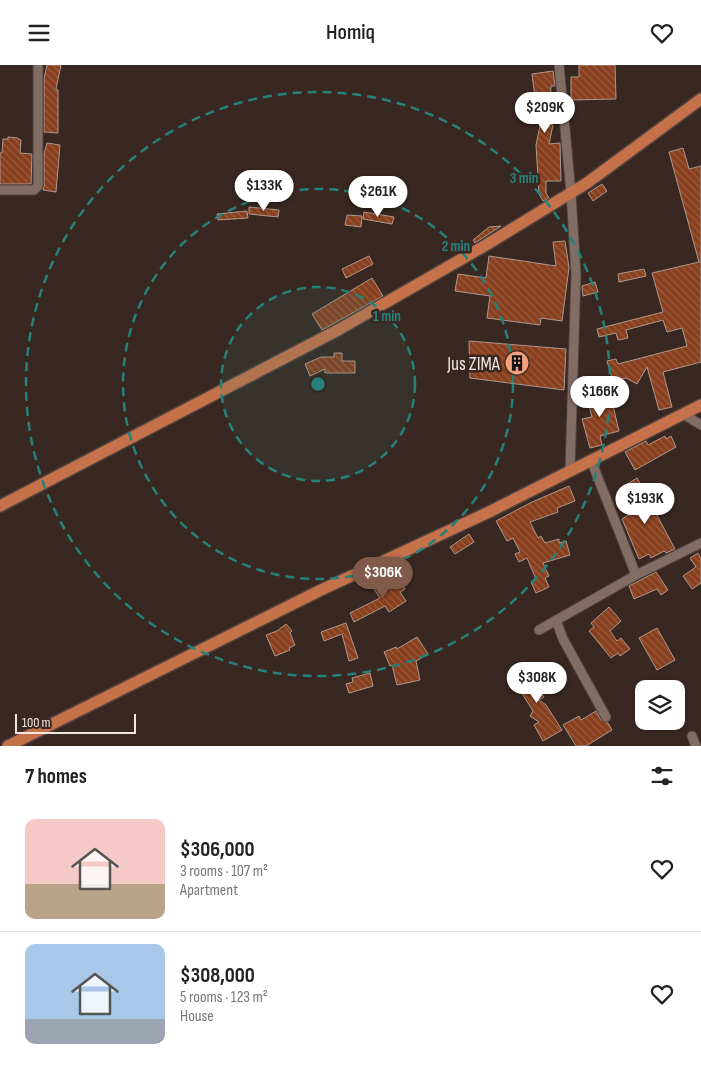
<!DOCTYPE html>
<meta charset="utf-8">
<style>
body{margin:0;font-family:"Sofia Sans Condensed",sans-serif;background:#f2f2f2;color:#222;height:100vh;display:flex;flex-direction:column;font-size:19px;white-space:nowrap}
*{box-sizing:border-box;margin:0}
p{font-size:16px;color:#767676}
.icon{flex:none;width:28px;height:28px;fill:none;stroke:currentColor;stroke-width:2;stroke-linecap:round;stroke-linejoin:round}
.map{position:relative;height:681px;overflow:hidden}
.side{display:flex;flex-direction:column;background:#fff;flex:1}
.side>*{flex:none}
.controls{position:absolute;left:635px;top:615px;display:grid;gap:10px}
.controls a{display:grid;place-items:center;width:50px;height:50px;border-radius:10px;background:#fff;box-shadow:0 1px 4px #0004;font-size:25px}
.scale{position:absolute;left:15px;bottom:12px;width:121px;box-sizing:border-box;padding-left:5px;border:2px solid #f2e6e1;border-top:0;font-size:14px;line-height:18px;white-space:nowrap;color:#f2e6e1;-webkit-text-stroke:4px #392821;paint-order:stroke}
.price{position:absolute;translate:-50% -42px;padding:0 11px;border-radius:18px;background:#fff;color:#222;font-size:16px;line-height:32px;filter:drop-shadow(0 1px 2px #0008)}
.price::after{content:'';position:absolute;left:50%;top:30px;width:15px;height:11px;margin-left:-8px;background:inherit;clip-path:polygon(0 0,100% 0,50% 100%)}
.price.current{background:#805b4b;color:#fff}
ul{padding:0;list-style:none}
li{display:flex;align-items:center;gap:15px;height:125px;padding:0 25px}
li+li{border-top:1px solid #e0e0e0}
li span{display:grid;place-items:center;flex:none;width:140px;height:100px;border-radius:10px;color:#555}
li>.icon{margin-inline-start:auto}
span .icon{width:60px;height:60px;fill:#fffc;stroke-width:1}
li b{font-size:21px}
h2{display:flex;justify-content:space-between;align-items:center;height:60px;padding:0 25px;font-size:21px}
header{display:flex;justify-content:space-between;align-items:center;height:65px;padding:0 25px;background:#fff;font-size:22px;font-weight:600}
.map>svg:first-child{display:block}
.building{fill:url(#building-back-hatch);stroke:#ad988f}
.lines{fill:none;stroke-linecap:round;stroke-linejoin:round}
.minor-casing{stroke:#52433e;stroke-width:11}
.major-casing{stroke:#52433e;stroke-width:14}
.minor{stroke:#826d65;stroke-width:9}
.major{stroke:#c5724b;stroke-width:11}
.ring{fill:none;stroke:#26817a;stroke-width:2.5;stroke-dasharray:9 6}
.labels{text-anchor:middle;stroke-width:5;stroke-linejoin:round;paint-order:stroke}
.poi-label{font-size:19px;fill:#f2e6e1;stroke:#392821;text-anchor:end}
.centre{fill:#26817a;stroke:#392821;stroke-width:2.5}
.ring-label{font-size:15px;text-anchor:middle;font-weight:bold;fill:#26817a;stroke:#392821;stroke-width:5;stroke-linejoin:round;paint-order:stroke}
</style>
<header><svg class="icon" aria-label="menu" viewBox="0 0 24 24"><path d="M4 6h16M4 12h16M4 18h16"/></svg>Homiq<svg class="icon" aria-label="heart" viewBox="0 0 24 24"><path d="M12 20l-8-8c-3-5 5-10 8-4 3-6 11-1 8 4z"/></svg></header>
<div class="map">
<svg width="701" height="681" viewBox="0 0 701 681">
<defs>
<pattern id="building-back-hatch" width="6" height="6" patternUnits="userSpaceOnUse" patternTransform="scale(1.25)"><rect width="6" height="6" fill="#883f1d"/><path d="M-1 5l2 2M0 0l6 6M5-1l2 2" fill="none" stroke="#995b3e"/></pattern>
</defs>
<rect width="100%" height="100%" fill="#392821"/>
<path class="building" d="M47,0H61L56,24L58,25V68L44,67V14Z
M579,0H615L616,34L571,35V12H579Z
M553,6L555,21H551L550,43L547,42L550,59L553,60L549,79L560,78L561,116H546V128L549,133L543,136L539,129L536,80L542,51L535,52L532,33L535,32L532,9Z
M8,72L18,73V74L21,75L20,88L32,89L31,119H0V88H2L3,74H8Z
M47,78L60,80L56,127L43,125L44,121V89Z
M683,83L689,104L701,101V297L663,307L672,342L659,345L647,302L637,319L626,313L613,316L607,296L616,294L618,299L687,281L682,263L667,267L663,255L626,265L628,273L618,275L616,268L599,272L597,264L663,247L652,208L699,197L669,87Z
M602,119L607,126L593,136L588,128Z
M249,142L279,145L278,152L249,149Z
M247,146L248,153L218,155L217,149Z
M364,147L394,152L392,159L363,154Z
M347,150L362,151L361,162L345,160Z
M501,161L475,178L473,175L489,162Z
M565,176L569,203L562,256L541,253L540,260L487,253L490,231L455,226L458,209L486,213L489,191L556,201L553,177Z
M369,191L373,199L346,213L342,204Z
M644,204L646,211L619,217L618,209Z
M372,213L383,231L322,265L312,249Z
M595,217L598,227L583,231L582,221Z
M469,276L566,284L564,325L470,313Z
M334,288H342V296H355V308H325V304L310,311L305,299L321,292H334Z
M609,324L619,366L600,371L602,380L590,383L582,354L592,352L586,330Z
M665,371L666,374L671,371L676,382L635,405L625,387L646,376L648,380Z
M637,413L675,484L666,488L664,486L651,493L649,489L639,494L622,454L636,445L624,421Z
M569,421L575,436L557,443L558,447L530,457L538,473L541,471L545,478L559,474V478L566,476L570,490L543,498L549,511L545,513L549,522L536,528L531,517L536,514L527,493L519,497L515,489L520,487L513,473L507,476L496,456L530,438Z
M469,469L474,477L455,489L450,482Z
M698,488L701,494V518L692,524L683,511L696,502L690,493Z
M656,507L668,525L661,530L657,524L634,534L629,521Z
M397,509L405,524L400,527L406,536L389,547L385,541L354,557L350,548L380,533L374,524Z
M609,542L621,556L610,566L617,576L621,573L630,584L620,591L618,588L611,593L589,566L594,562L591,558Z
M346,558L358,593L349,596L342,569L324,576L321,567Z
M286,559L292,566L290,568L295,580L289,583L290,585L275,591L266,570L277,566Z
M657,563L675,595L657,605L639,573Z
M417,572L428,589L416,596L420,615L397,620L392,600L390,601L384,587L396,582L397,584Z
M530,598L537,609L532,613L544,632L539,635L546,640L562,665L543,676L534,660L539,657L530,651L533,646L513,614L524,607L521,603Z
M370,608L373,621L349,628L346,619L353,617L352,613Z
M596,646L601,655L608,658L612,665L586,681H576L563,660L579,651L581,655Z"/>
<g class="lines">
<defs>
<path id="minor" d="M559,0L571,128L576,209L570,405
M0,125H34L38,121V0
M683,349L701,360
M636,510L701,478
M556,555L563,574L606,652
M539,565L636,510L591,395
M692,671L696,681"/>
<path id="major" d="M0,441L338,265L486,180L587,118L701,34
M8,681L321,525L487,448L701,340"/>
</defs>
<use href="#minor" class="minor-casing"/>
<use href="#major" class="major-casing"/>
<use href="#minor" class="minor"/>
<use href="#major" class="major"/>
</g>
<circle cx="318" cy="319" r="97" fill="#26817a" fill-opacity=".12"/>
<g class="ring">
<circle cx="318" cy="319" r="97"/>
<circle cx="318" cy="319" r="195"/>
<circle cx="318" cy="319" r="292"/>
</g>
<defs>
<symbol id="building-disc" viewBox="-11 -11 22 22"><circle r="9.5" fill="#f2a17e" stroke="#392821"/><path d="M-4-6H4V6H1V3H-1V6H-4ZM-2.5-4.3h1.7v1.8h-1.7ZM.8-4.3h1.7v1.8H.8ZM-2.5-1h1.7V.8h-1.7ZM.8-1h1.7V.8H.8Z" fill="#111"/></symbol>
</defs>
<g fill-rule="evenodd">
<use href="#building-disc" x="503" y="284" width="28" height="28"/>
</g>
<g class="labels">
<g class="poi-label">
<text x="500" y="305">Jus ZIMA</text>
</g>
</g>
<circle cx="318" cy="319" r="8" class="centre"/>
<g class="ring-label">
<text x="524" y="118">3 min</text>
<text x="456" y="186">2 min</text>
<text x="387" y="256">1 min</text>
</g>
</svg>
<div class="controls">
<a><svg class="icon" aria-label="layers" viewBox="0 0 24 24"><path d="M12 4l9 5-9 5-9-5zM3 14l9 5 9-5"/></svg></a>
</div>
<div class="scale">100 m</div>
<b class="price" style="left:545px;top:69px">$209K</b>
<b class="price" style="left:264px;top:147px">$133K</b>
<b class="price" style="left:378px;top:153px">$261K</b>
<b class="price" style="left:600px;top:353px">$166K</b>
<b class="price" style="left:645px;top:460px">$193K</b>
<b class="price current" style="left:383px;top:534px">$306K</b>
<b class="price" style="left:537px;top:639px">$308K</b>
</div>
<section class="side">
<h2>7 homes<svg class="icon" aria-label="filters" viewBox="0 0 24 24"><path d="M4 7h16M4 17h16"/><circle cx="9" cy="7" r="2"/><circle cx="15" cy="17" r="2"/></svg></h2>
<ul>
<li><span style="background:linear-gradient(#f6c9c9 65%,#b9a48a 0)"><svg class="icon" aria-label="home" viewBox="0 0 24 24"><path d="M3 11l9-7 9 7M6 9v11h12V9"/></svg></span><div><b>$306,000</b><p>3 rooms · 107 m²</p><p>Apartment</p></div><svg class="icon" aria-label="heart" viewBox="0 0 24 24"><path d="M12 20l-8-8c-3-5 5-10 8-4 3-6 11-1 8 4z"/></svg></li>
<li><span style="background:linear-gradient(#a9c7e8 75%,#9aa5b1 0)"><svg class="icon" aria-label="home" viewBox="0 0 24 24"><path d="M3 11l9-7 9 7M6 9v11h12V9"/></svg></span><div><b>$308,000</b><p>5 rooms · 123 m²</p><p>House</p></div><svg class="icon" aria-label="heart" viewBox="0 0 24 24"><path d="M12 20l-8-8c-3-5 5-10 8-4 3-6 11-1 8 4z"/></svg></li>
</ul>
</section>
